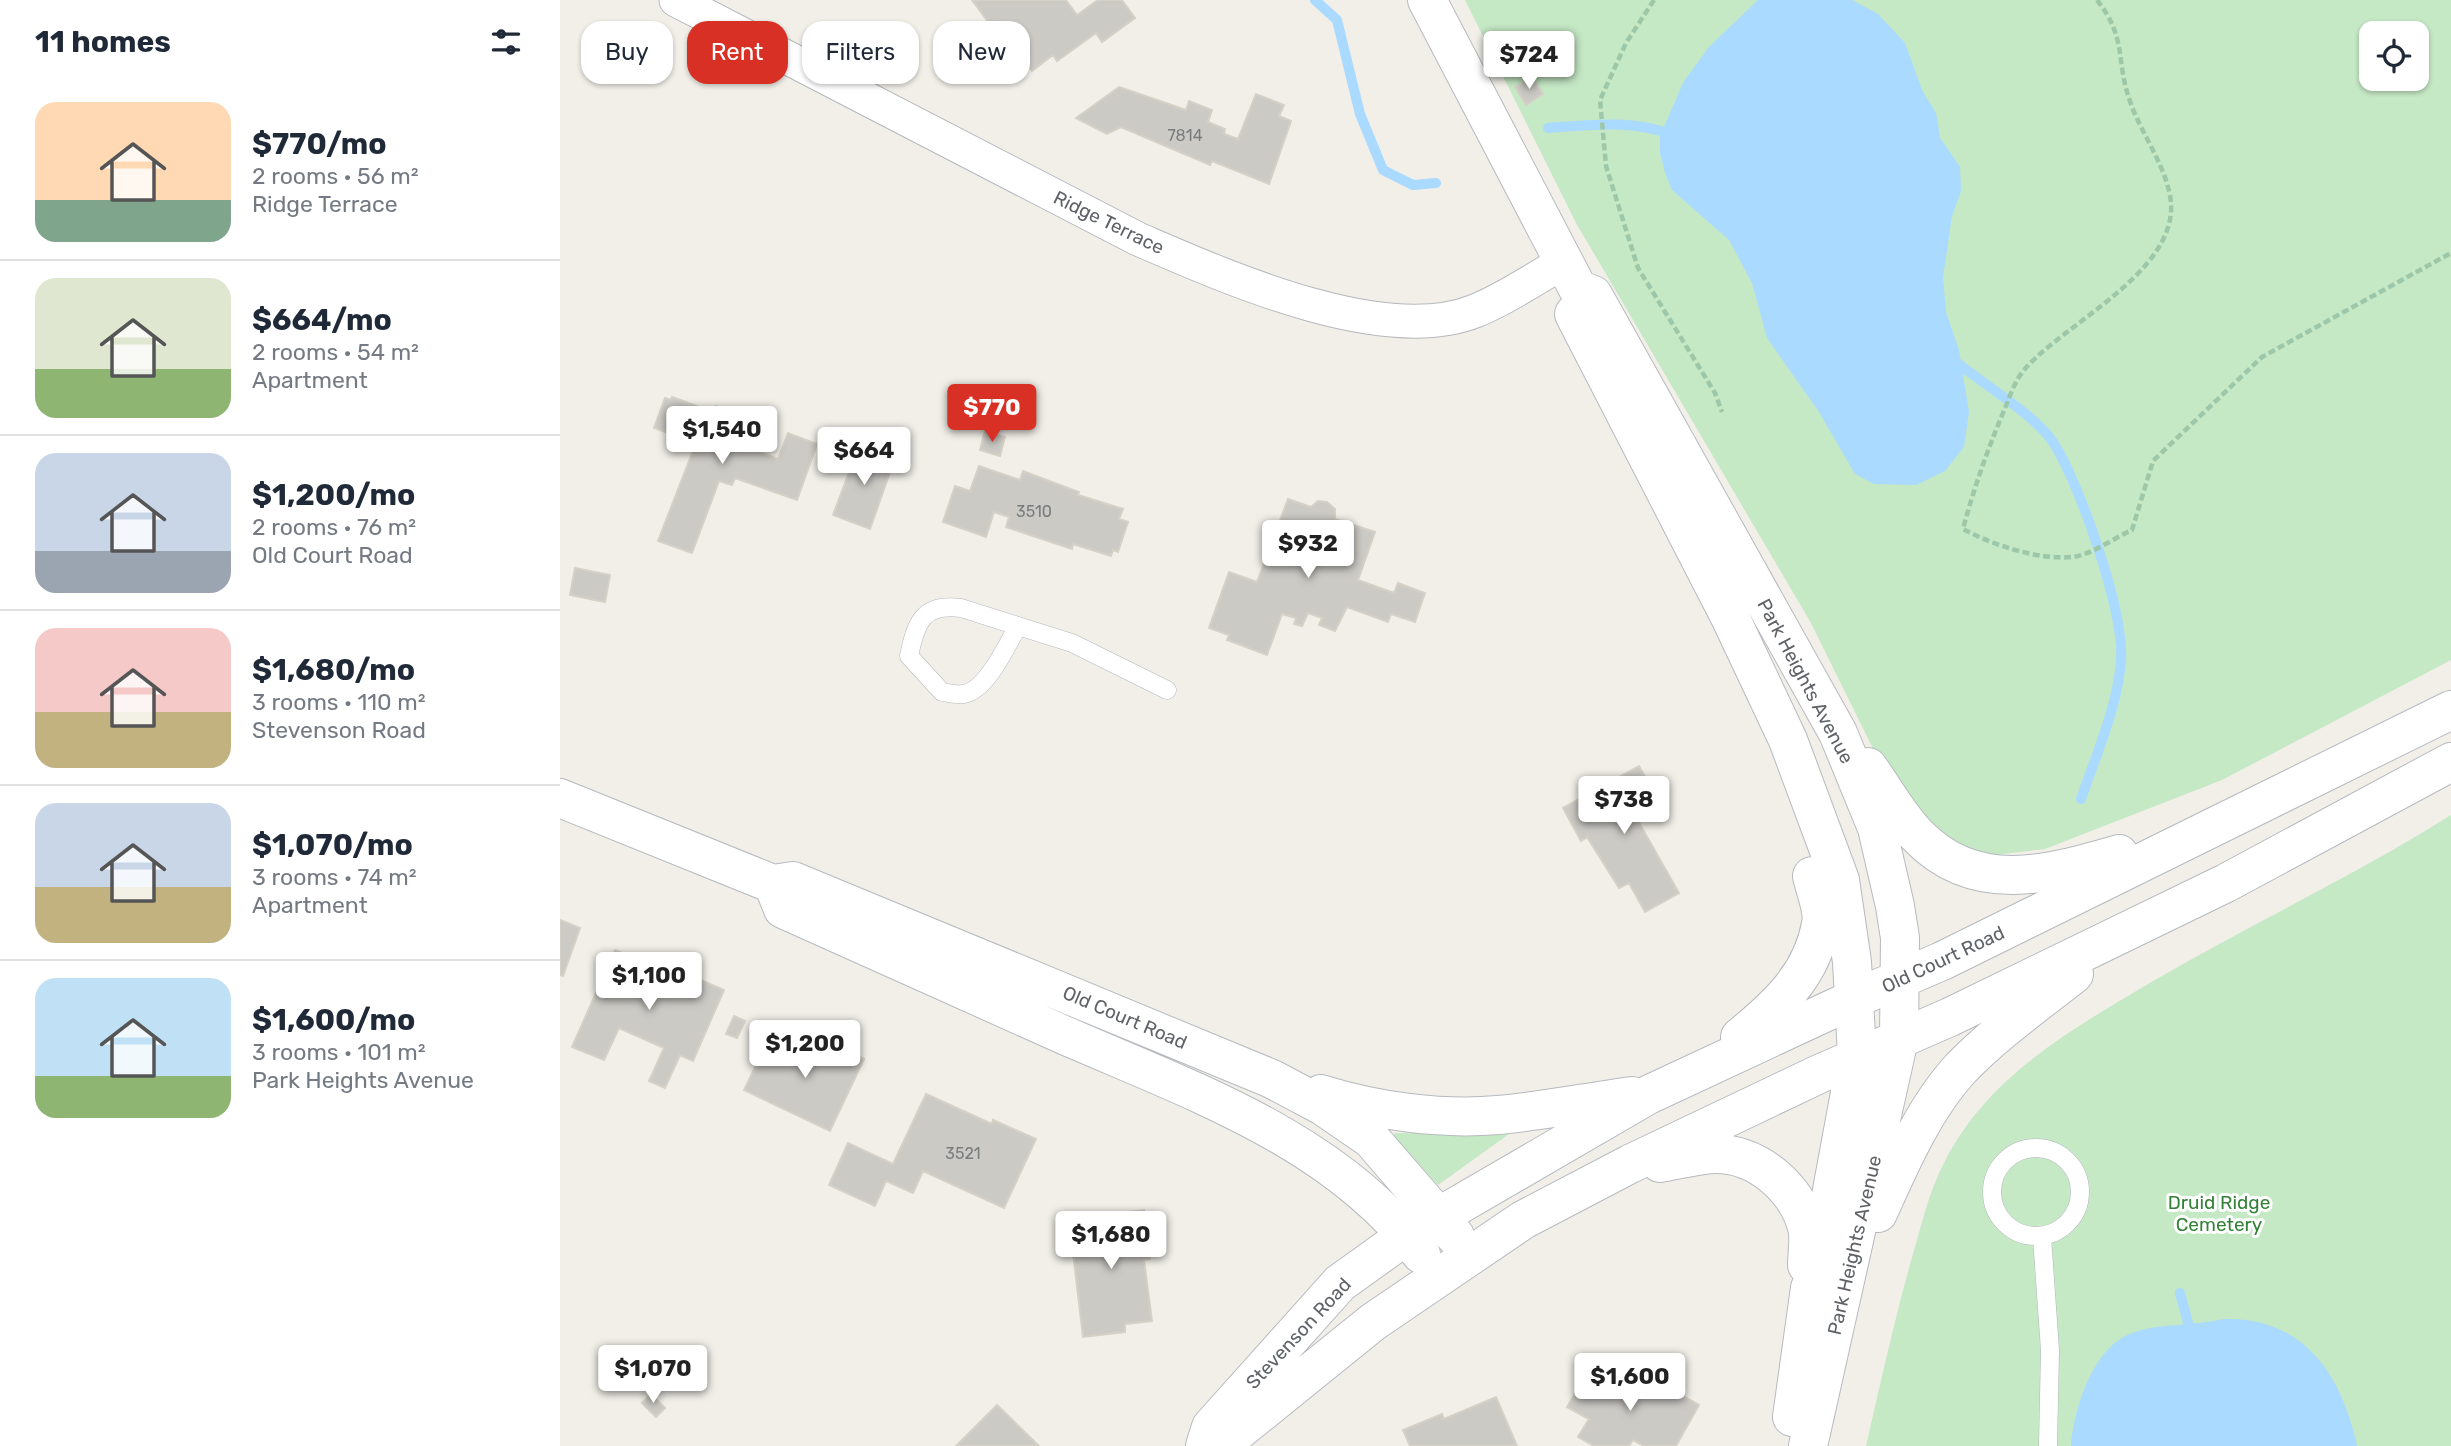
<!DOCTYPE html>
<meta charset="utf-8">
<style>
body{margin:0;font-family:Rubik,sans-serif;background:#f2f2f3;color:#1f2937;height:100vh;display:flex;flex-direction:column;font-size:26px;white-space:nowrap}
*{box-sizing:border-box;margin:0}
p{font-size:23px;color:#747a83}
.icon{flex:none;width:38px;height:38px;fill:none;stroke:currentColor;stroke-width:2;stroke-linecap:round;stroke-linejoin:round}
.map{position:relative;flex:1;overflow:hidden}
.sheet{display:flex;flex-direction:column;background:#fff;width:560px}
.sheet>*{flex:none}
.top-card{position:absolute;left:21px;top:21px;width:665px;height:63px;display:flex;gap:14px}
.controls{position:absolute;left:1799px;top:21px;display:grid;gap:14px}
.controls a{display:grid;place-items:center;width:70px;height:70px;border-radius:14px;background:#fff;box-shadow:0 2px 5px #0004;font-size:35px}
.price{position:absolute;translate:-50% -60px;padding:0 16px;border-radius:7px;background:#fff;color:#222;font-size:23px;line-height:46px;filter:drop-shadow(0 2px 4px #0008)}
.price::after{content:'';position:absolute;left:50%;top:42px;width:21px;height:16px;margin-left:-10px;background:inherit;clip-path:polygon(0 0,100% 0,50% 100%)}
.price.current{background:#d93025;color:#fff}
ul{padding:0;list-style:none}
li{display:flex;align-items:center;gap:21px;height:175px;padding:0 35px}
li+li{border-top:2px solid #e0e1e3}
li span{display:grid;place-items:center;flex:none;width:196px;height:140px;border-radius:21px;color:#555}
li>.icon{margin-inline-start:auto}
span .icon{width:84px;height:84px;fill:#fffc;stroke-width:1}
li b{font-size:30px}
h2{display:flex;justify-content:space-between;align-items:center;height:84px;padding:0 35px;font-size:30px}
.pill{padding:0 24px;border-radius:21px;background:#fff;box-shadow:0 2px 5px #0004;font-size:24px;line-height:63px}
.pill.current{background:#d93025;color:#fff}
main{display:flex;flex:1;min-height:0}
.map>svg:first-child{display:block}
.green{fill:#c5e8c5;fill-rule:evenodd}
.water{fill:#aadaff}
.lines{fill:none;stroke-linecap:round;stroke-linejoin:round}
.stream{stroke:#aadaff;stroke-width:10}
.building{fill:#cccac5;stroke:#d6d1c6;stroke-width:2}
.service-casing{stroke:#b5b8bc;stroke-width:19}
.minor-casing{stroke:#b5b8bc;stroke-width:35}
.secondary-casing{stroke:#b6babf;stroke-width:40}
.path{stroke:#9cc7a9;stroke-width:4.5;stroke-dasharray:7 3.5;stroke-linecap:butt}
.service{stroke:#fff;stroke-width:18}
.minor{stroke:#fff;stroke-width:33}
.secondary{stroke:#fff;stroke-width:38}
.labels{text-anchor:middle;stroke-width:6;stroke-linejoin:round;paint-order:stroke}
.number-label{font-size:16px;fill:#7a7d7f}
.street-label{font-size:19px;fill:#5f6368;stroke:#fff}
.park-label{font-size:19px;fill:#348238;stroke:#fff}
</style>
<main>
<section class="sheet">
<h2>11 homes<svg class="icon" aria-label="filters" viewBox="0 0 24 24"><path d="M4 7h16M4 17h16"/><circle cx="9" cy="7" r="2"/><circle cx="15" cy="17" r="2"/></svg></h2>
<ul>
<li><span style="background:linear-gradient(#ffd9b3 70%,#7fa58c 0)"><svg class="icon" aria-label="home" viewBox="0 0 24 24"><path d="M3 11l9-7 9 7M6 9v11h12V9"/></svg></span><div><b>$770/mo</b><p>2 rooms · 56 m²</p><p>Ridge Terrace</p></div></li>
<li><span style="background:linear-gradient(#dfe7d0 65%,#8fb573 0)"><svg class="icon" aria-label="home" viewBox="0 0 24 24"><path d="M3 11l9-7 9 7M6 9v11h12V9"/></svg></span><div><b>$664/mo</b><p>2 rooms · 54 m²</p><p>Apartment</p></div></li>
<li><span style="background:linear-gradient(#c9d6e8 70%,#9aa5b1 0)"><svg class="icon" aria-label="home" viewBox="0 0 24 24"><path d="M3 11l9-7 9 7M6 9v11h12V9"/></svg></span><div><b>$1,200/mo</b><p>2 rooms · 76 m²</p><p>Old Court Road</p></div></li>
<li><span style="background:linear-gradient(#f6c9c9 60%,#c2b280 0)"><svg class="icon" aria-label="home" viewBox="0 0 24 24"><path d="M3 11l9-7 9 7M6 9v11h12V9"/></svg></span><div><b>$1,680/mo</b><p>3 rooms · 110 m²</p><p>Stevenson Road</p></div></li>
<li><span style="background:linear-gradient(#c9d6e8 60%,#c2b280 0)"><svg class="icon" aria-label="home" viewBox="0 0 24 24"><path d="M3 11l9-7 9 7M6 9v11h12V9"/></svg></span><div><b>$1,070/mo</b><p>3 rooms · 74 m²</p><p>Apartment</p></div></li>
<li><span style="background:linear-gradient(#bfe0f5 70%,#8fb573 0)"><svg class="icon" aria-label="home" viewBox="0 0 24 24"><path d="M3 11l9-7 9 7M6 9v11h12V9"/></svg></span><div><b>$1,600/mo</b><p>3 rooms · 101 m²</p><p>Park Heights Avenue</p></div></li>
</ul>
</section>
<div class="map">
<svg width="1891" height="1446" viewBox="0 0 1891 1446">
<rect width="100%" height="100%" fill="#f1efe8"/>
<path class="green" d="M905,0H1891V660L1662,780L1485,849L1436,855L1395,847L1327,777L1251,623L1016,223ZM1811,33H1857V79H1811Z
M1891,815V1446H1306C1322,1377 1337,1308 1357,1240C1364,1215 1371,1188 1383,1165C1426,1076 1514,1028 1595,980C1693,923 1796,875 1891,815Z
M835,1133L949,1134L878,1185L833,1136Z"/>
<path class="water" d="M1198,0H1292L1318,14L1345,43L1362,90L1376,113L1380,138L1400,167L1401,191L1392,216L1383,277L1386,312L1399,350L1409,412L1404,447L1385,471L1356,485L1314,484L1295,474L1259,412L1207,338L1192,283L1169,240L1112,190L1105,173L1100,153V136L1124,81L1149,47Z
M1663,1319C1743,1316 1782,1375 1797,1446H1511C1514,1408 1533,1347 1572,1333C1600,1323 1634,1326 1663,1319Z"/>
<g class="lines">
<path class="stream" d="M755,0L777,20L800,114L823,170L853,185L876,183
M988,128C1027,125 1074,119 1112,135
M1394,360C1421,383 1474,414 1493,442C1520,484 1564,611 1561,660C1558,706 1536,755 1521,799
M1620,1293L1632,1338"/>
</g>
<path class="building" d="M412,0H506L517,15L538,0H562L575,18L542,42L536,33L497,61L493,55L472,71L443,31L438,35Z
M972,77L983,94L966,105L955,87Z
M559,87L626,110L629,101L652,110L648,122L665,129L664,134L678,139L696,94L724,105L719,116L731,121L709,184L652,161L650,165L561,127L547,134L516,118Z
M112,397L153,412L156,406L184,416L174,443L218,459L228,433L257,444L237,500L175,478L172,485L159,481L132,553L98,541L136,443L94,428L105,398L111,400Z
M425,431L445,437L440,456L420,450Z
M299,446L335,458L310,529L273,515Z
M419,466L460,480L463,471L519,492L518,495L563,509L559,519L568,522L558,552L553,550L551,556L513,544L512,549L446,527L449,517L434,512L426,537L383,522L395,486L410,491Z
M728,499L751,507L758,501L767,502L775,509V519L815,532L798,580L834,593L838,583L865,593L855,622L831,614L828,622L787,607L775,631L759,625L762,618L748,613L742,626L734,624L736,618L722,614L707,655L667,640L669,635L649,628L669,572L697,582Z
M15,568L50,575L45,602L10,595Z
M1079,766L1101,805L1077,819L1119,893L1085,912L1069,883L1059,888L1027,837L1021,841L1003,808Z
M0,920L20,928L3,976L0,975Z
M55,950L117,977L120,971L164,990L133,1061L120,1055L105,1088L89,1081L104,1048L59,1028L44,1060L12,1047Z
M174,1016L185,1021L177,1038L166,1034Z
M217,1035L261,1056L268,1042L304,1059L270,1131L184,1090L201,1055L206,1058Z
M366,1094L432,1124L433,1120L476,1139L444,1208L363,1171L353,1193L326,1181L315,1206L269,1185L288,1143L333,1164Z
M584,1210L590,1259L584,1260L592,1321L565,1324V1332L523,1337L509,1219Z
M1027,1372L1049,1384L1057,1372L1098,1395L1103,1385L1139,1405L1116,1446H1084L1073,1440L1069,1446H1034L1018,1437L1029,1419L1007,1407Z
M91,1394L105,1408L96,1417L82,1403Z
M936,1397L957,1446H850L843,1430L882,1414L884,1419Z
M437,1405L479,1446H396Z"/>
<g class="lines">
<defs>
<path id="service" d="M458,626C447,645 427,690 404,694C397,695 388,693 382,692L349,656C356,622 363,603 401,608L512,643L607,690
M1432 1192a44 44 0 1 1 88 0a44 44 0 1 1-88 0Z
M1482,1237L1490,1350L1488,1446"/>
<path id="minor" d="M116,0L578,239C664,276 823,348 915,311C946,299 975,278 1004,262"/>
<path id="secondary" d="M867,0L1018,289L1033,295L1278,733L1317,828L1335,906L1340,938L1339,1039L1248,1446
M1014,314L1170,617L1228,740L1280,880L1292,962L1297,1055L1256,1277L1250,1288L1232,1417
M1308,767C1324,789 1339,817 1358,836C1416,896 1490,874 1559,854
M0,798L213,884L233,881L712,1079L763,1106L811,1139L895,1236
M213,884L223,909C317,951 410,993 504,1035C630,1090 776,1140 861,1254
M1180,1037C1218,1006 1252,975 1261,924C1264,911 1255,890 1252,876
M761,1094C815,1111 881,1120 938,1115C983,1111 1028,1102 1072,1096
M1100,1163C1117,1160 1136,1155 1154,1154C1197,1153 1236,1187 1247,1227C1250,1238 1247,1253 1247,1265
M1318,1213C1340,1164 1364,1108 1401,1068C1435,1033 1476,1004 1514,974
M657,1444L667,1440L813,1322L963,1220L1070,1164L1257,1075L1390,1017L1666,883L1891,762
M645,1446L651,1427L780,1283L847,1235L1088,1095L1296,998L1382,961L1891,710"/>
</defs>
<use href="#service" class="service-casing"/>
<use href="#minor" class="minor-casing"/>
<use href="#secondary" class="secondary-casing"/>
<path class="path" d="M1094,0L1066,43L1040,100L1046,166L1078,268L1155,393L1162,412
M1537,0C1568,39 1555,62 1571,104C1582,135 1608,169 1611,203C1616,273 1503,324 1464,370C1454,382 1449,399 1443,413C1427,451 1414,488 1403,529C1433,545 1477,560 1512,557C1531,555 1554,538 1572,530L1593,461L1702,357L1891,253"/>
<use href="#service" class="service"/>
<use href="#minor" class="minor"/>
<use href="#secondary" class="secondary"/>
</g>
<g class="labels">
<g class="number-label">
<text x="625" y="141">7814</text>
<text x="474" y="517">3510</text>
<text x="403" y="1159">3521</text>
</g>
<g class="street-label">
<text transform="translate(549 222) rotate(26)" y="7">Ridge Terrace</text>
<text transform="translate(1246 681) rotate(62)" y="7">Park Heights Avenue</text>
<text transform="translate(1383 959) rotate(-25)" y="7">Old Court Road</text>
<text transform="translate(565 1017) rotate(23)" y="7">Old Court Road</text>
<text transform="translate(1294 1245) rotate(-77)" y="7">Park Heights Avenue</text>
<text transform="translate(738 1333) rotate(-47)" y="7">Stevenson Road</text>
</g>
<g class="park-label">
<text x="1659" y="1209">Druid Ridge<tspan x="1659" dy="22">Cemetery</tspan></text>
</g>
</g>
</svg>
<div class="controls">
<a><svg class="icon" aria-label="locate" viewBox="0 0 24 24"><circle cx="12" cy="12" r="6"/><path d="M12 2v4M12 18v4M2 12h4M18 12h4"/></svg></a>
</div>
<b class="price" style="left:969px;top:91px">$724</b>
<b class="price current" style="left:432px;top:444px">$770</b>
<b class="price" style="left:162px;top:466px">$1,540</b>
<b class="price" style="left:304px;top:487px">$664</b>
<b class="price" style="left:748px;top:580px">$932</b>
<b class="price" style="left:1064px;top:836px">$738</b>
<b class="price" style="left:89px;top:1012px">$1,100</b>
<b class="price" style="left:245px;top:1080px">$1,200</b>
<b class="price" style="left:551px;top:1271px">$1,680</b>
<b class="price" style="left:93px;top:1405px">$1,070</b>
<b class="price" style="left:1070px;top:1413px">$1,600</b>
<div class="top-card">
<a class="pill">Buy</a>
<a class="pill current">Rent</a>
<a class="pill">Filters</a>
<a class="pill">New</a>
</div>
</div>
</main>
